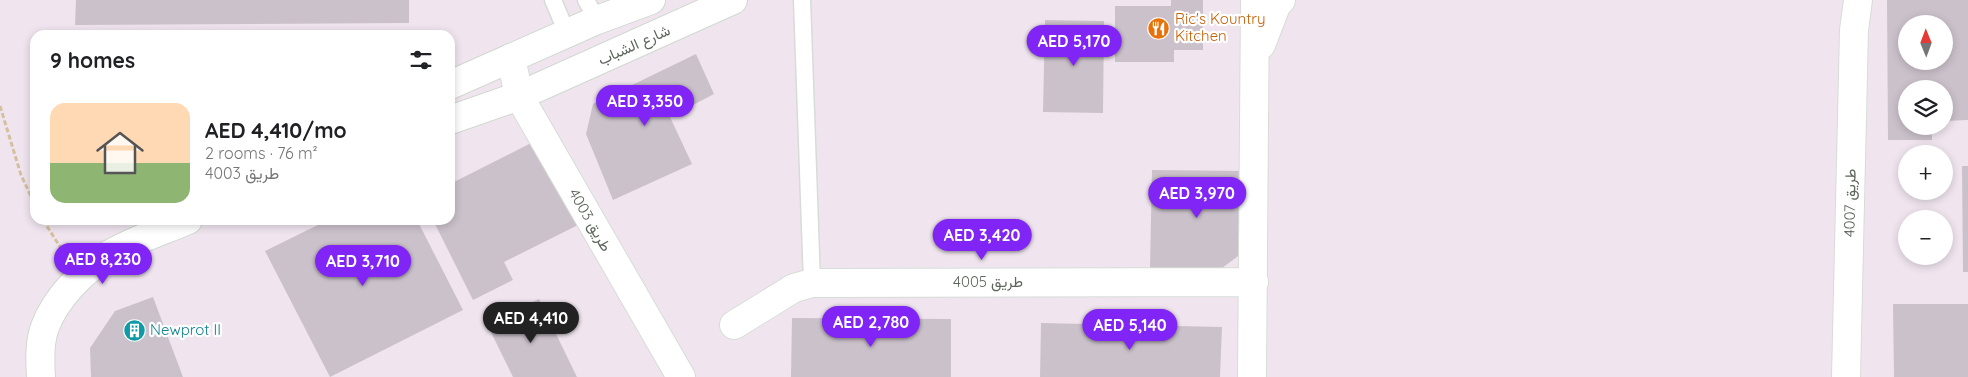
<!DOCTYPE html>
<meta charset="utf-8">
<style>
body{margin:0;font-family:Quicksand,Vazirmatn,sans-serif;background:#f2f2f2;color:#202124;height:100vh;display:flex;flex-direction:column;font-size:19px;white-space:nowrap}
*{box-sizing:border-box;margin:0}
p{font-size:16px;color:#757577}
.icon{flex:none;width:28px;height:28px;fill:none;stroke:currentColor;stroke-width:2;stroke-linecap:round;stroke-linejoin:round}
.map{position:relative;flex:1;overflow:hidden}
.sheet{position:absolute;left:30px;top:30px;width:425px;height:195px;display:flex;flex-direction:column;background:#fff;border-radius:15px;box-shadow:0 2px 8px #0003}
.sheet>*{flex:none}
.needle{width:32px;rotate:359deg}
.tools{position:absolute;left:1898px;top:15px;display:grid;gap:10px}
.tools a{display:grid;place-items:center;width:55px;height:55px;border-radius:50%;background:#fff;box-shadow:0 2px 8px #0003;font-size:25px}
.price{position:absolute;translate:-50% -42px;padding:0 11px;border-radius:18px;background:#8025f6;color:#fff;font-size:16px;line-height:32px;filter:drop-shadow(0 1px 2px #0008)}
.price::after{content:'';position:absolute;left:50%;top:30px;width:15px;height:11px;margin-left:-8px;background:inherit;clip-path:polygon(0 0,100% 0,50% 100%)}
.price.on{background:#222;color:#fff}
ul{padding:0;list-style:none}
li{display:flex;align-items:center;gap:15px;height:125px;padding:0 20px}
li span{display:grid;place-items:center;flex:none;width:140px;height:100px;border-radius:15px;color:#555}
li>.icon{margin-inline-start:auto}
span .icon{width:60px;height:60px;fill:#fffc;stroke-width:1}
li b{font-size:21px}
h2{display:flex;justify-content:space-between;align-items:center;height:60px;padding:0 20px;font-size:21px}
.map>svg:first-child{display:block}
.building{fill:#cbc1cb;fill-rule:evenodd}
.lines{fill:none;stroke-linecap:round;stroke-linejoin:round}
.lane-casing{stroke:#d5ddd6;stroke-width:19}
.street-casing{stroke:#d5ddd6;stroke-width:30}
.secondary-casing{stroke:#cfd9cf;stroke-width:30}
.path{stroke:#d4c09e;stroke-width:3;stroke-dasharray:5 2.5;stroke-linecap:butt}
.lane{stroke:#fff;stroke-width:16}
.street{stroke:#fff;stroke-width:28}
.secondary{stroke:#fff;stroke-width:28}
.labels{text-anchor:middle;stroke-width:4.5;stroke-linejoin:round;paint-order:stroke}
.food-label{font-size:15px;fill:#c56008;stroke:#fff;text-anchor:start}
.street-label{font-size:15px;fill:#5d665c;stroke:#fff}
.culture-label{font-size:15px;fill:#0d838f;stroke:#fff;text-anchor:start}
</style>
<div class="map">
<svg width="1968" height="377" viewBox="0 0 1968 377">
<rect width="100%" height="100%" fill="#f0e5ef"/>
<path class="building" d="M76,0H409V23L75,25Z
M1171,0H1203V50H1174V62H1115V6H1171Z
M1887,0H1968V120L1944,121V89H1906V126H1932V140H1888ZM1906,24H1944V61H1906Z
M1045,20L1104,21L1103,113L1043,112Z
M696,54L714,94L670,117L692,164L613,200L586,134L593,104Z
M537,140L580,224L504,262L513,280L473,300L433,220H450V184Z
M1962,166H1968V272H1963Z
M1152,170L1247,171L1245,251L1218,271L1150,269Z
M328,220H417L463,310L330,377L265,251Z
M153,297L183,377H91L90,348L115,311Z
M539,299L577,377H513L487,324Z
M1893,304H1968V377H1894Z
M792,318L951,319V377H791Z
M1041,323L1222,327L1220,377H1040Z"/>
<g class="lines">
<defs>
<path id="lane" d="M553,0L567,33
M586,0L597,20
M802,0L812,283"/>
<path id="street" d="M1261,45L1276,6L1281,0
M511,58L519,96L681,377
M734,325L794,288L812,283L1254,282
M1252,377L1255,0
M1846,377L1854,30L1858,0"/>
<path id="secondary" d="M450,85L597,20L651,0
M450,120L519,96L733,0
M41,377C40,362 39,342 45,327C55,299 84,269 110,254C134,240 162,231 188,220"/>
</defs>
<use href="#lane" class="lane-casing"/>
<use href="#street" class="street-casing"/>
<use href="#secondary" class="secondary-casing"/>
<path class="path" d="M0,106L21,175L35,205
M43,220L64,253"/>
<use href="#lane" class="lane"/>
<use href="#street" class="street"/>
<use href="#secondary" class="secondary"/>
</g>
<defs>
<symbol id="restaurant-disc" viewBox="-11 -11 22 22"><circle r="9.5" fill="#e8710a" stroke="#fff"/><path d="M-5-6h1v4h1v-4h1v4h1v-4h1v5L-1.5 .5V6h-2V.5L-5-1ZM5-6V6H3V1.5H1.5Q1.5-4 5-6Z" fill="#fff"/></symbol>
<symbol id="building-disc" viewBox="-11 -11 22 22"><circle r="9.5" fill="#0f9aa8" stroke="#fff"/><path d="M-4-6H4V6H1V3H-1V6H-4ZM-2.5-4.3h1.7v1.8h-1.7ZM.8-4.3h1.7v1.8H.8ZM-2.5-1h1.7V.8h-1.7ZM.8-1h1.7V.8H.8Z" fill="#fff"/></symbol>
</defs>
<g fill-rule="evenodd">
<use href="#restaurant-disc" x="1146" y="16" width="25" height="25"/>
<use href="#building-disc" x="122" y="318" width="25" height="25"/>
</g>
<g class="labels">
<g class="food-label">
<text x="1175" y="24">Ric's Kountry<tspan x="1175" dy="17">Kitchen</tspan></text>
</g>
<g class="street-label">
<text transform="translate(634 45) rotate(-24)" y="5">شارع الشباب</text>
<text transform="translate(1850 203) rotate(-89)" y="5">طريق 4007</text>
<text transform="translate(590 220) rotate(60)" y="5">طريق 4003</text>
<text x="988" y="287">طريق 4005</text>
</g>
<g class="culture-label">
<text x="150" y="335">Newprot II</text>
</g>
</g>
</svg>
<div class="tools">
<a><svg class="needle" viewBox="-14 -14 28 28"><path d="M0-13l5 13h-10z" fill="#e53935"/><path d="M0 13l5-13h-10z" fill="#757577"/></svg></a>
<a><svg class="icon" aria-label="layers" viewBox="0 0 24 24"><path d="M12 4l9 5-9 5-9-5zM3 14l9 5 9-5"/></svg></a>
<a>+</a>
<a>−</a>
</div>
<b class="price" style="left:1074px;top:67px">AED 5,170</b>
<b class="price" style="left:645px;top:127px">AED 3,350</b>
<b class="price" style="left:1197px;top:219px">AED 3,970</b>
<b class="price" style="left:982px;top:261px">AED 3,420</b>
<b class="price" style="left:103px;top:285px">AED 8,230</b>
<b class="price" style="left:363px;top:287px">AED 3,710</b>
<b class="price on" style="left:531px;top:344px">AED 4,410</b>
<b class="price" style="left:871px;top:348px">AED 2,780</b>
<b class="price" style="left:1130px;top:351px">AED 5,140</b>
<section class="sheet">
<h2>9 homes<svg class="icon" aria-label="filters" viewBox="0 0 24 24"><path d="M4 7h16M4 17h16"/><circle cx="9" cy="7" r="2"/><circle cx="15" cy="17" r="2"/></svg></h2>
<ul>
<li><span style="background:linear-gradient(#ffd9b3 60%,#8fb573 0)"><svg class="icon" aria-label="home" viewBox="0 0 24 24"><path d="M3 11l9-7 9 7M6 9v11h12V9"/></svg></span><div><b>AED 4,410/mo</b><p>2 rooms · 76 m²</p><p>طريق 4003</p></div></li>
</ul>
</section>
</div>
